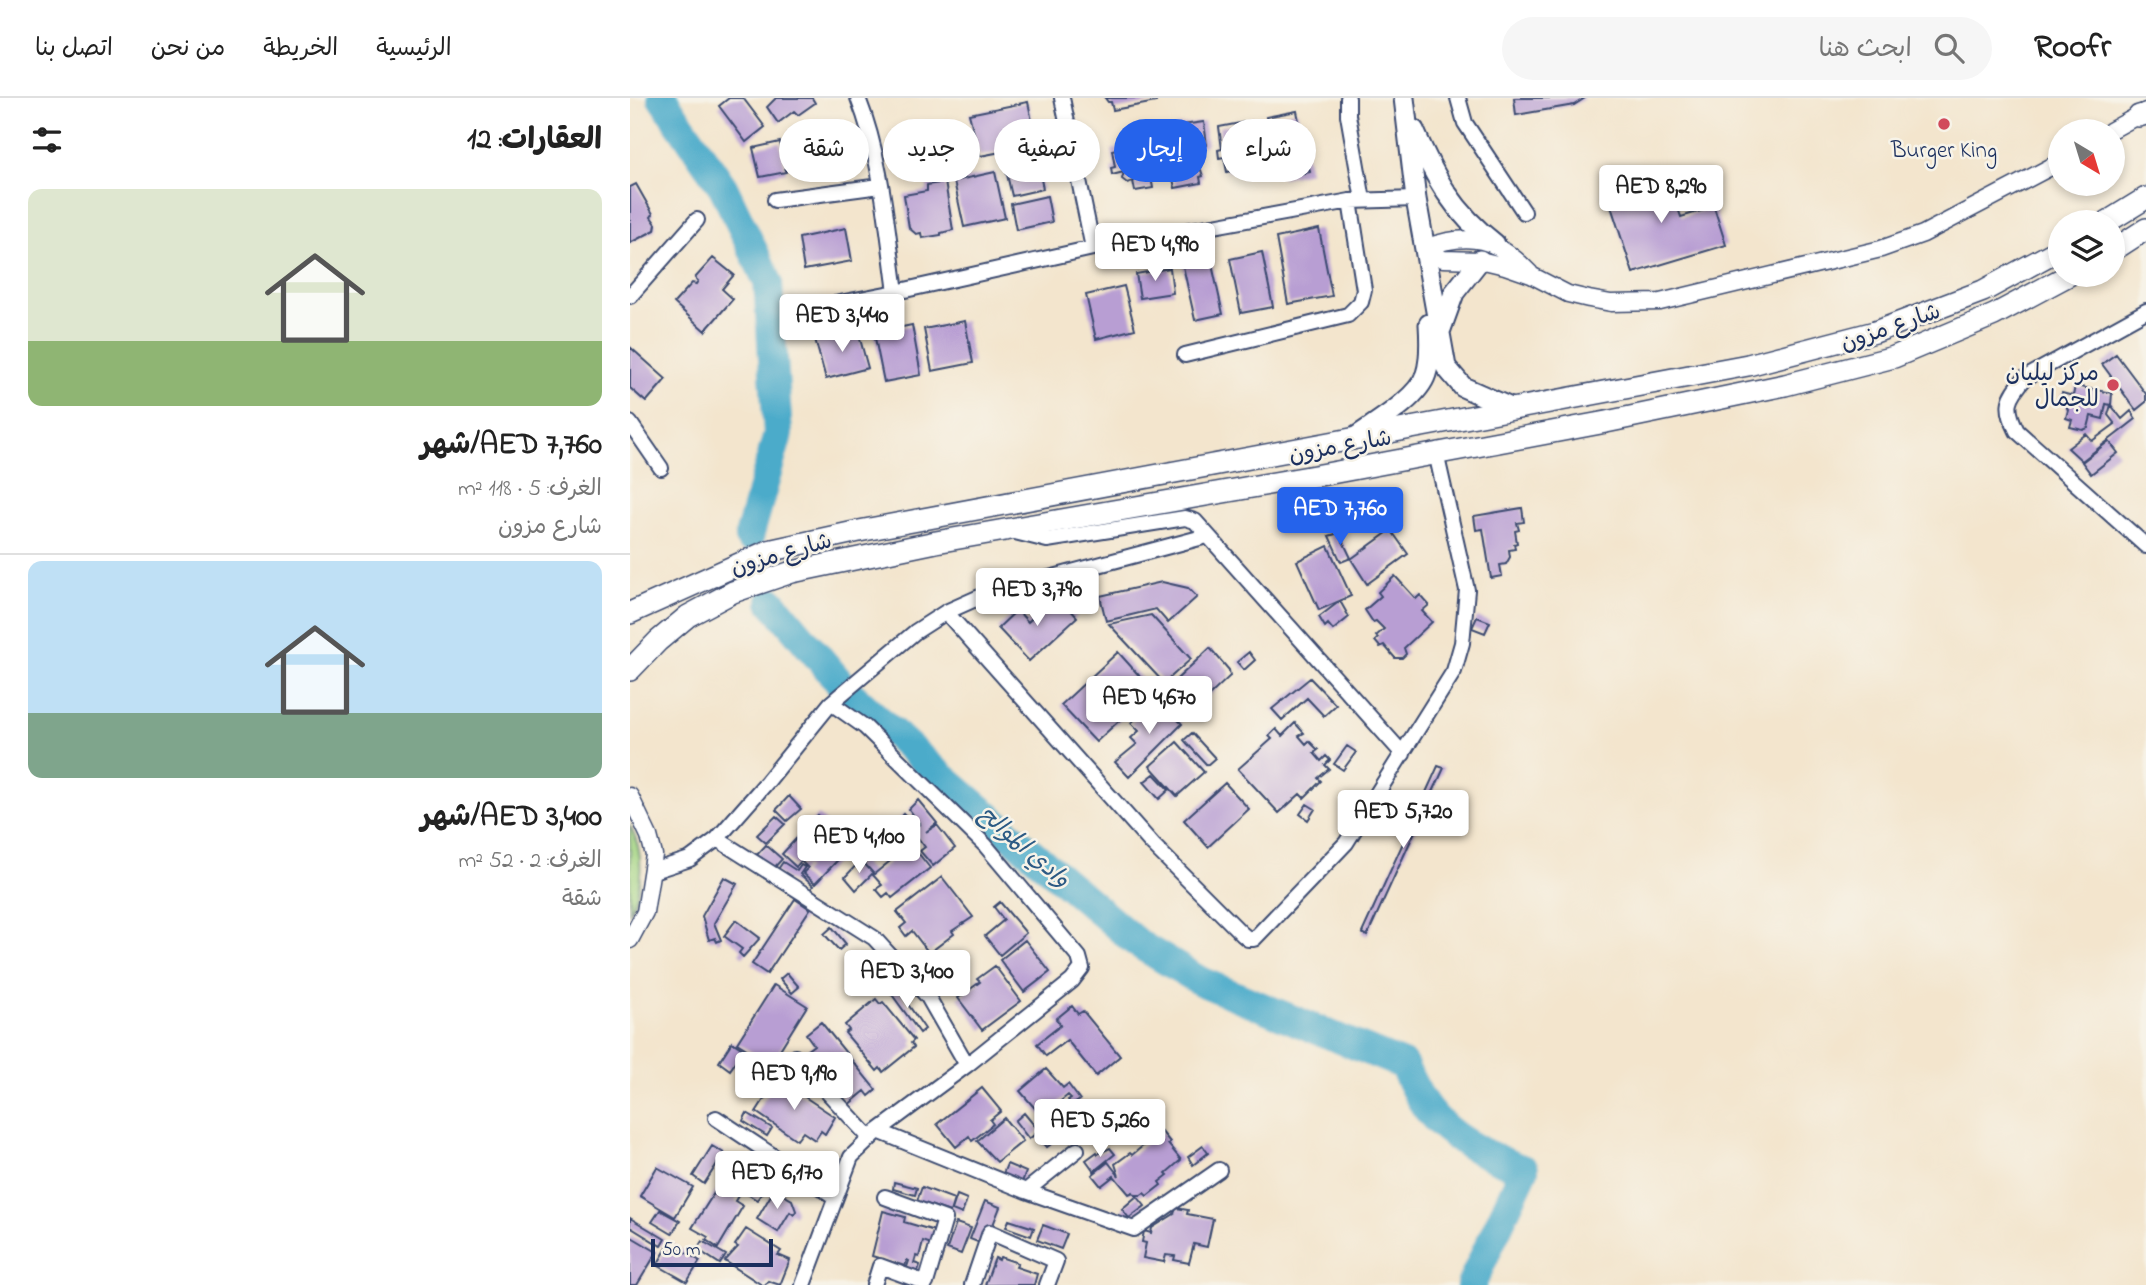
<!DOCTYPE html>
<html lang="ar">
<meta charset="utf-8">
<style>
body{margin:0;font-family:"Indie Flower","Playpen Sans Arabic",sans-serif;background:#f6f6f6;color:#222;direction:rtl;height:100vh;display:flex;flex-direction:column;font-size:26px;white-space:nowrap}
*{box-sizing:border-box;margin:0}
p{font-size:23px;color:#767676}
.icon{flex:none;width:38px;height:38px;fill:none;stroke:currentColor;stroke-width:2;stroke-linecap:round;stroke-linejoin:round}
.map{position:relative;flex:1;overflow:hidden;direction:ltr}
.drawer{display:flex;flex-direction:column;background:#fff;width:630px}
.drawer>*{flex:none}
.hud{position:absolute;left:21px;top:21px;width:665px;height:63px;direction:rtl;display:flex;gap:14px}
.needle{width:46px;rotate:142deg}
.fabs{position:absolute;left:1418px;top:21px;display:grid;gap:14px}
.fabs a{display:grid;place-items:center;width:77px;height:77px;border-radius:50%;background:#fff;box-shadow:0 4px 10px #0003;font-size:35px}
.scale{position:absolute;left:21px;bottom:18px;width:122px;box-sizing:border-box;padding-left:7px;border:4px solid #1b2f5e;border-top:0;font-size:19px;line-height:24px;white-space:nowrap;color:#1b2f5e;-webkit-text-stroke:5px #f7f3e8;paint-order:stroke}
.price{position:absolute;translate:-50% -60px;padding:0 16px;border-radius:7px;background:#fff;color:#222;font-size:23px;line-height:46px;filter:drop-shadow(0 2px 4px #0008)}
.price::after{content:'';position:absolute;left:50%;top:42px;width:21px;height:16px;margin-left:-10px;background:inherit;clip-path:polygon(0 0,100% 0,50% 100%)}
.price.selected{background:#2563eb;color:#fff}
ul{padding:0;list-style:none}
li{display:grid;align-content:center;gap:14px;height:371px;padding:0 28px}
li+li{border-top:2px solid #e0e0e0}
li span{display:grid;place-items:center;height:217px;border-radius:14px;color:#555}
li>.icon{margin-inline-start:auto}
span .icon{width:126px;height:126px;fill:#fffc;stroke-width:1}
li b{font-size:30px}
h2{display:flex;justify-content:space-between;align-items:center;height:84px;padding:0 28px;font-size:30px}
.chip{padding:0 24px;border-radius:32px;background:#fff;box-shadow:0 4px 10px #0003;font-size:24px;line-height:63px}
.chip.selected{background:#2563eb;color:#fff}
header{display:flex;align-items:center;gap:42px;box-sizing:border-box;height:98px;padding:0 35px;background:#fff;border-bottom:2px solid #e0e0e0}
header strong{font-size:33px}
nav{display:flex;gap:38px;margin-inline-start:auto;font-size:24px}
.search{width:490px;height:63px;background:#f6f6f6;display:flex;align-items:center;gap:18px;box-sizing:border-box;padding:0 24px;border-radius:38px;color:#767676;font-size:26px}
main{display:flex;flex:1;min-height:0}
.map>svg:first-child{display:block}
.green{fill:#a5d584;stroke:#608271;stroke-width:2}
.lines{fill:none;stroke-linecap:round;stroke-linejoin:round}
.river{stroke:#4babca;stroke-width:30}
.building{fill:#b89ed3}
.minor-casing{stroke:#3b4a6f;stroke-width:18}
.tertiary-casing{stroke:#3b4a6f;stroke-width:19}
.secondary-casing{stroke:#3b4a6f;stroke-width:23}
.primary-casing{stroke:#3b4a6f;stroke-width:24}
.minor{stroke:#fff;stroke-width:14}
.tertiary{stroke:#fff;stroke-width:16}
.secondary{stroke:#fff;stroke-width:19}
.primary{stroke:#fff;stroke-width:21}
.poi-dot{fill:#d1495b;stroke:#f7f3e8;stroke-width:2.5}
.labels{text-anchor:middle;stroke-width:5;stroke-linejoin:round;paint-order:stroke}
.poi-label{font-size:23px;fill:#1b2f5e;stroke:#f7f3e8}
.street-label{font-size:23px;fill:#1b2f5e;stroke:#f7f3e8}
.water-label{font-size:24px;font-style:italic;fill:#2c5a84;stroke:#f7f3e8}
</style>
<header>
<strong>Roofr</strong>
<div class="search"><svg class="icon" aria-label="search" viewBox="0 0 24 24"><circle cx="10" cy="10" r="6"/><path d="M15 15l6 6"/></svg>ابحث هنا</div>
<nav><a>الرئيسية</a><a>الخريطة</a><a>من نحن</a><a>اتصل بنا</a></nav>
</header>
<main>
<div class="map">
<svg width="1516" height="1187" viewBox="0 0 1516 1187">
<rect width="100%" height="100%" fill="#f7f3e8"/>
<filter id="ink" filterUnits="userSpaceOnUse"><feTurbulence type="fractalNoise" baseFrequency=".0143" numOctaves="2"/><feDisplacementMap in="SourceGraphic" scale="14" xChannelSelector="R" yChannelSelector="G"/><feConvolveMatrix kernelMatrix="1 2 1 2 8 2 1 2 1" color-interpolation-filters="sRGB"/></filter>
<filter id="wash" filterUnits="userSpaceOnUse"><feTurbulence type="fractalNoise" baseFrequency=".00686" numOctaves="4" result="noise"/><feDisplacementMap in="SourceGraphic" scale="28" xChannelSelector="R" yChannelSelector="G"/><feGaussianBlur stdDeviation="1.57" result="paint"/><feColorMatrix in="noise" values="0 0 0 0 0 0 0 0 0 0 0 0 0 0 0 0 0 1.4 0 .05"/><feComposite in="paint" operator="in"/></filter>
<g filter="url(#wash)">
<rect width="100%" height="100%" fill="#f3e5cd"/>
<path class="green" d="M0,727C15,756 13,787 0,815Z"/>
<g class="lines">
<path class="river" d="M32,0L93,89L138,184L148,336L119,439
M142,504L216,592L303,671L507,845L570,883L690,933
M698,936L773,967C783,987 792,1008 808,1023C831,1047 864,1060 894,1072L841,1187"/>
</g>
<g id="blocks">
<path class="building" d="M99,0H113L135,29L116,44L89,8Z
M146,0H182L185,5L168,17L164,13L148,25L137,9Z
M475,0H526V4L483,12L481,4H478Z
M884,0H955L944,7L886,17Z
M398,4L407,47L350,58L339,16Z
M667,13L672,38H676L679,51H675L680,74L652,80L642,32L639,33L636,19Z
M301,23L307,26L309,40L324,38L326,52L306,55L305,52L295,54L294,57L284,59L282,47H276V27Z
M621,23L623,37L620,38L625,53L617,55L616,62L611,64L612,71L597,74L594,59L589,60L588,52L592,51L589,29Z
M574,24L577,47L564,50L568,72H571L573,78L570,79L571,85L545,90L536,48L549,46L545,28Z
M175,32L176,35L190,33L191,38L203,36L208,64L196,66L195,61L186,65L182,64L166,67L163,64L158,35Z
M150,44L156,74L130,79L123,50Z
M506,44L507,46H512L517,74H520L523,90L505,93L503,83L497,85L492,81L494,74L482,77L481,70L485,69L482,52L491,50L492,53L496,52L495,46Z
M407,61L413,91L382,98L375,68Z
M365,74L375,120L334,129L324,83Z
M1036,75L1051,119L1084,109L1096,147L1003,175L977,96Z
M315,84L323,132L311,135V137L292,140L291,135L286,136L279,130L274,97L297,93V87Z
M6,86L23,116L21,119L26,126L25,132L0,145V89Z
M417,98L422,124L386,132L381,106Z
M216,130L222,163L174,172L169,140Z
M689,131L702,198L658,206L646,140Z
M632,154L643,209L611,215L600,161Z
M83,160L104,177L92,191L103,201L75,233L44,205L62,185L66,186L68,183L65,180Z
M581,162L593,216L565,222L553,168Z
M540,170L543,195L510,200L506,176Z
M494,188L505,231L466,241L456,197Z
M335,223L343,265L302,273L294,231Z
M282,227L291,277L254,284L244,235Z
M227,230L238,270L196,281L185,241Z
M0,249L36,281L16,304L0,290Z
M1486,256L1516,296V304L1506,312L1472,266Z
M1445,288L1482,295L1481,307L1476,306L1473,321L1461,318L1458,330L1453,332L1440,329L1442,322L1436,320L1438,312L1435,305L1430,304L1432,295L1443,298Z
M1481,307L1492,321L1501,313L1506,321L1452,363L1438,350L1456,336L1462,343L1485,326L1478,317Z
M1479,343L1488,355L1461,376L1452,364Z
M892,410L894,424L887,425L889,432L885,433L887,445L884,446L885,451L879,452L880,459L876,466L870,467L872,478L861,480L853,431L846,432L844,418Z
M761,432L778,456L737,486L721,461Z
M709,435L721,460L711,464L699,438Z
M698,448L721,498L689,512L667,463Z
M765,478L786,501L790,497L799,507L792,513L802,524L774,550L776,556L772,560H765L754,547L750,549L745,543L748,540L746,538L754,531L746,523L743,524L735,512L751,498L748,494Z
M532,484L558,490L567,499L538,525L526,511L476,523L470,498Z
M430,500L447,519L399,563L368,530L387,512L398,524L416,507L419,510Z
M710,503L719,519L703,532L698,526L695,529L689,519Z
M521,517L561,561L534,585L479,526Z
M847,519L860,524L855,535L842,530Z
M580,550L599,572L600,578L562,614L541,591L549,584L547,581Z
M488,554L522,592L466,644L431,607Z
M619,554L625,562L614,572L607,564Z
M680,580L706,607L694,618L677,600L652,622L642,611Z
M527,600L552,626L499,679L485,664L507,646L501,640L509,633L501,625Z
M665,625L674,635L669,638L676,646L679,643L688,652L684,655L691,663L696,658L700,662L695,667L699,671L688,680L691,683L674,700L670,696L649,715L608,671L642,641L639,638L646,631L652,638Z
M562,635L585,660L577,667L554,642Z
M547,644L574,674L547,698L520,668Z
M717,648L726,654L713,672L704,666Z
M808,668L814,670L737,838L732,835Z
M524,676L539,692L529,701L514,684Z
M595,685L619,711L578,749L554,722Z
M159,698L171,711L157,723L146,712Z
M288,702L307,725L296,734L307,727L325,750L303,768L290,753L295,749L288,740L283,745L276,736L290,726L279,711Z
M677,706L685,711L678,722L670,716Z
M274,716L284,725L249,762L239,753Z
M188,717L205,733L202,737L209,744L213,740L221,748L185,786L173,775L178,770L171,763L166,769L152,756Z
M146,718L155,726L136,745L127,737Z
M281,746L300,770L262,800L258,795L253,799L246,791L252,787L243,777Z
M136,747L152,761L143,771L124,760Z
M231,762L243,775L226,792L215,779Z
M153,764L167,773L171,767L175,769L170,776L183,788L178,796L146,774Z
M94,779L107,786L84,825L91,842L87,844L85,840L79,842L72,818Z
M312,779L343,819L322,833L324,836L299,855L282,833L276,838L270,830L276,825L267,814Z
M165,801L180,811L137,876L122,866Z
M370,804L396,835L370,857L355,838L374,822L364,809Z
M106,822L130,840L113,859L109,855L112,851L94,838Z
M202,829L216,846L209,852L194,836Z
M395,842L420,874L394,894L370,862Z
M365,868L391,903L352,932L328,900L350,884L347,881Z
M157,875L169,889L162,895L150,881Z
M144,887L177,908L141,966L107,945Z
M266,889L295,931L290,935L260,894Z
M246,901L250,906L253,904L284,942L281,945L284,949L253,974L250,970L247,973L215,935L219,932L215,927Z
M442,908L448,916L453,913L490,958L466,978L437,942L416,958L407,946L431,927L426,921Z
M191,924L246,992L239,998L235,993L218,1007L176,953L184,947L176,936Z
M102,944L114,952L100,972L89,964Z
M132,964L144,972L130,991L119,983Z
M416,971L433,990L438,986L450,1002L442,1007L438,1002L441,1000L438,997L421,1011L425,1015L416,1023L390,993Z
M143,978L205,1019L195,1036L191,1033L185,1042L173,1034L167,1042L126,1014L142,989L137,986Z
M352,990L371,1013L360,1022L363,1026L352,1035L342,1043L339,1038L326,1049L307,1026Z
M465,1012L473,1023L453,1039L445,1028Z
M117,1015L142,1030L137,1038L113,1023Z
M394,1015L409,1033L399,1041L385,1023Z
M374,1020L393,1043L367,1064L347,1043Z
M421,1029L429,1040L417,1049L409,1039Z
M531,1033L540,1044L538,1046L551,1062L536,1075L538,1077L529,1084L531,1087L517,1098L514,1095L511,1097H505L503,1094L499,1096L484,1078L471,1088L462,1077L478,1064L489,1078L485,1066L500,1055L502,1057Z
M82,1048L94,1055L74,1086L63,1078Z
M573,1048L578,1055L563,1067L558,1059Z
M480,1050L485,1056L464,1073L456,1062L467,1054L468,1056Z
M377,1066L396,1074L392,1084L373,1076Z
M27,1069L63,1089L45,1119L10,1098Z
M123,1082L136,1089L127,1102L114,1094Z
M264,1084L287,1090L285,1097L263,1091Z
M292,1089L324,1101L320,1114L287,1103Z
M97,1091L108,1098L105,1103L113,1108L88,1150L76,1142L78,1139L62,1130L86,1092L94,1097Z
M148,1094L162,1102L166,1113L164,1117L160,1114L148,1134L127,1121L141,1097L145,1099Z
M327,1097L337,1101L332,1116L322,1112Z
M507,1098L515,1108L499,1120L492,1111Z
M355,1103L370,1109L355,1147L340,1141Z
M546,1110L558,1112L557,1116L583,1121L577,1149L564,1146L559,1165L544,1162L545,1158L536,1157L534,1164L513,1160L516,1145L512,1144L514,1133L521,1135L522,1130L544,1116Z
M30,1112L50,1123L42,1136L22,1124Z
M253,1113L275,1119L274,1124L308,1134L304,1147L293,1143L289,1159L286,1158L284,1165L290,1167L287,1176L276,1172L279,1163L277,1162L275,1168L242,1158Z
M0,1120L35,1141L31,1148L0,1129Z
M379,1122L404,1130L401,1138L376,1129Z
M326,1125L341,1130L331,1156L317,1151Z
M413,1127L437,1136L431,1151L407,1142Z
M116,1131L151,1153L148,1157L160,1162L150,1187L138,1183L135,1187H132L95,1163L108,1149L105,1147Z
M0,1138L27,1154L7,1187H0Z
M72,1143L96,1157L90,1166L67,1151Z
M40,1145L70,1163L57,1184L27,1167Z
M370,1159L388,1165L386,1169L407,1176L404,1187H355L365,1160L369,1162Z"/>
</g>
</g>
<g filter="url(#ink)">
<use href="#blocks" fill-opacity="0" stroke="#3b4a6f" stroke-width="2"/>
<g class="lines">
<defs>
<path id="minor" d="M228,0C252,61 257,130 266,194
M432,0L463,150
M718,0V17L733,102
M828,0L835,25L894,114
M145,102L250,88
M0,198L67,122
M174,212L266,194L463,150L720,103L786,101
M1516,213L1395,280C1378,300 1374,308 1387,333L1516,448
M555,257L718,217L731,204L734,192L720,103
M0,325L31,370
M385,434L417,442L555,420L565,423L773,656
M316,514L523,747L612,836L618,841H624L716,745L824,573L832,545L837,492L806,355
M87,741L244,840L298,899L337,967
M23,773L60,761L87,741L137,684L201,605L285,534L316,514L352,498L577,438
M165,959L240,1040
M86,1020L205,1099
M248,1033L396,1093L504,1131L589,1072
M396,1093L447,1052
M173,1187L221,1059L248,1033L337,967L442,883L452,870L449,859L355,747L235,629L201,605
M244,1187L250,1168L296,1185L315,1121L255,1099
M342,1187L360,1134L426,1163L417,1187"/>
<path id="tertiary" d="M1480,33L1516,13
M794,150L813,161L850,162L875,168L901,177L938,196L959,201L981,205L1030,204L1251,151L1293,136L1430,64
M794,150C840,133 867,140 900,175
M0,698L19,738L24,757L15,814L0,842"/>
<path id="secondary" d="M774,0L786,101L816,269L833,289L883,311
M784,32C805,80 823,114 865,146
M811,231L824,195L850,162
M723,341C745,325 788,301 796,276C801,261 800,242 799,226"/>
<path id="primary" d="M1509,18L1516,16
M1477,124L1516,100
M1482,153L1516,131
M0,515L138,453L229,433L1118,267L1245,234L1353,193L1430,151
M0,572L28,543L58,518L103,494L162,474L306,444L696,376L976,324L1155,287L1264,259L1364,217L1439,177"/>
</defs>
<use href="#minor" class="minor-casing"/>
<use href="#tertiary" class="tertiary-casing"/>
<use href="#secondary" class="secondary-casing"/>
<use href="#primary" class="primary-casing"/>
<use href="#minor" class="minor"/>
<use href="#tertiary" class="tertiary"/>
<use href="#secondary" class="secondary"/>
<use href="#primary" class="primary"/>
</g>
</g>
<g class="poi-dot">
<circle cx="1314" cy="26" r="7"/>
<circle cx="1483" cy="287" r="7"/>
</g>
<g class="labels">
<g class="poi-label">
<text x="1314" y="59">Burger King</text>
<text x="1469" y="282" text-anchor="end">مركز ليليان<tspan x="1469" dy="26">للجمال</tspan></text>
</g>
<g class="street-label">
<text transform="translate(1260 228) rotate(-19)" y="8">شارع مزون</text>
<text transform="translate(710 347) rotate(-10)" y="8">شارع مزون</text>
<text transform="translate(151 455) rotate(-16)" y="8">شارع مزون</text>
</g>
<g class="water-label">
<text transform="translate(395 748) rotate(41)" y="8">وادي الموالح</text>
</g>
</g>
</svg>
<div class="fabs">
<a><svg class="needle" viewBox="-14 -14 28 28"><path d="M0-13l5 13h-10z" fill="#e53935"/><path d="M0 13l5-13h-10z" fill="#767676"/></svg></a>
<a><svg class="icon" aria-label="layers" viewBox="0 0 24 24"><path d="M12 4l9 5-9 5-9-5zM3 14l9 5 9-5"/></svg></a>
</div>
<div class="scale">50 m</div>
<b class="price" style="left:1031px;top:127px">AED 8,290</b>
<b class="price" style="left:525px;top:185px">AED 4,990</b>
<b class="price" style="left:212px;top:256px">AED 3,440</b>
<b class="price selected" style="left:710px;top:449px">AED 7,760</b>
<b class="price" style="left:407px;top:530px">AED 3,790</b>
<b class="price" style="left:519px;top:638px">AED 4,670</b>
<b class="price" style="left:773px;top:752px">AED 5,720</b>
<b class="price" style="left:229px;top:777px">AED 4,100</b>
<b class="price" style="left:277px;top:912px">AED 3,400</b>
<b class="price" style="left:164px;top:1014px">AED 9,190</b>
<b class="price" style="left:470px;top:1061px">AED 5,260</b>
<b class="price" style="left:147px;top:1113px">AED 6,170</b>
<div class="hud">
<a class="chip">شراء</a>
<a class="chip selected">إيجار</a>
<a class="chip">تصفية</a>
<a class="chip">جديد</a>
<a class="chip">شقة</a>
</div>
</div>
<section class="drawer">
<h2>العقارات: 12<svg class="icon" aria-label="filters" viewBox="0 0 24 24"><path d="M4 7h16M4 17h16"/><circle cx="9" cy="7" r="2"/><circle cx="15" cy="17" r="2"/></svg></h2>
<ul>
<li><span style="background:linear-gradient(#dfe7d0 70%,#8fb573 0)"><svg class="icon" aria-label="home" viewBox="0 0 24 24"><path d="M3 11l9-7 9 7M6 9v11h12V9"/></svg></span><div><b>AED 7,760/شهر</b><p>الغرف: 5 · 118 m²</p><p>شارع مزون</p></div></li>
<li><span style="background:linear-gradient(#bfe0f5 70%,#7fa58c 0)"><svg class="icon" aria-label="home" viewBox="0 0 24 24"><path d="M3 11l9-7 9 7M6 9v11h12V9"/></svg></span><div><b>AED 3,400/شهر</b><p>الغرف: 2 · 52 m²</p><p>شقة</p></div></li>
</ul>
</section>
</main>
